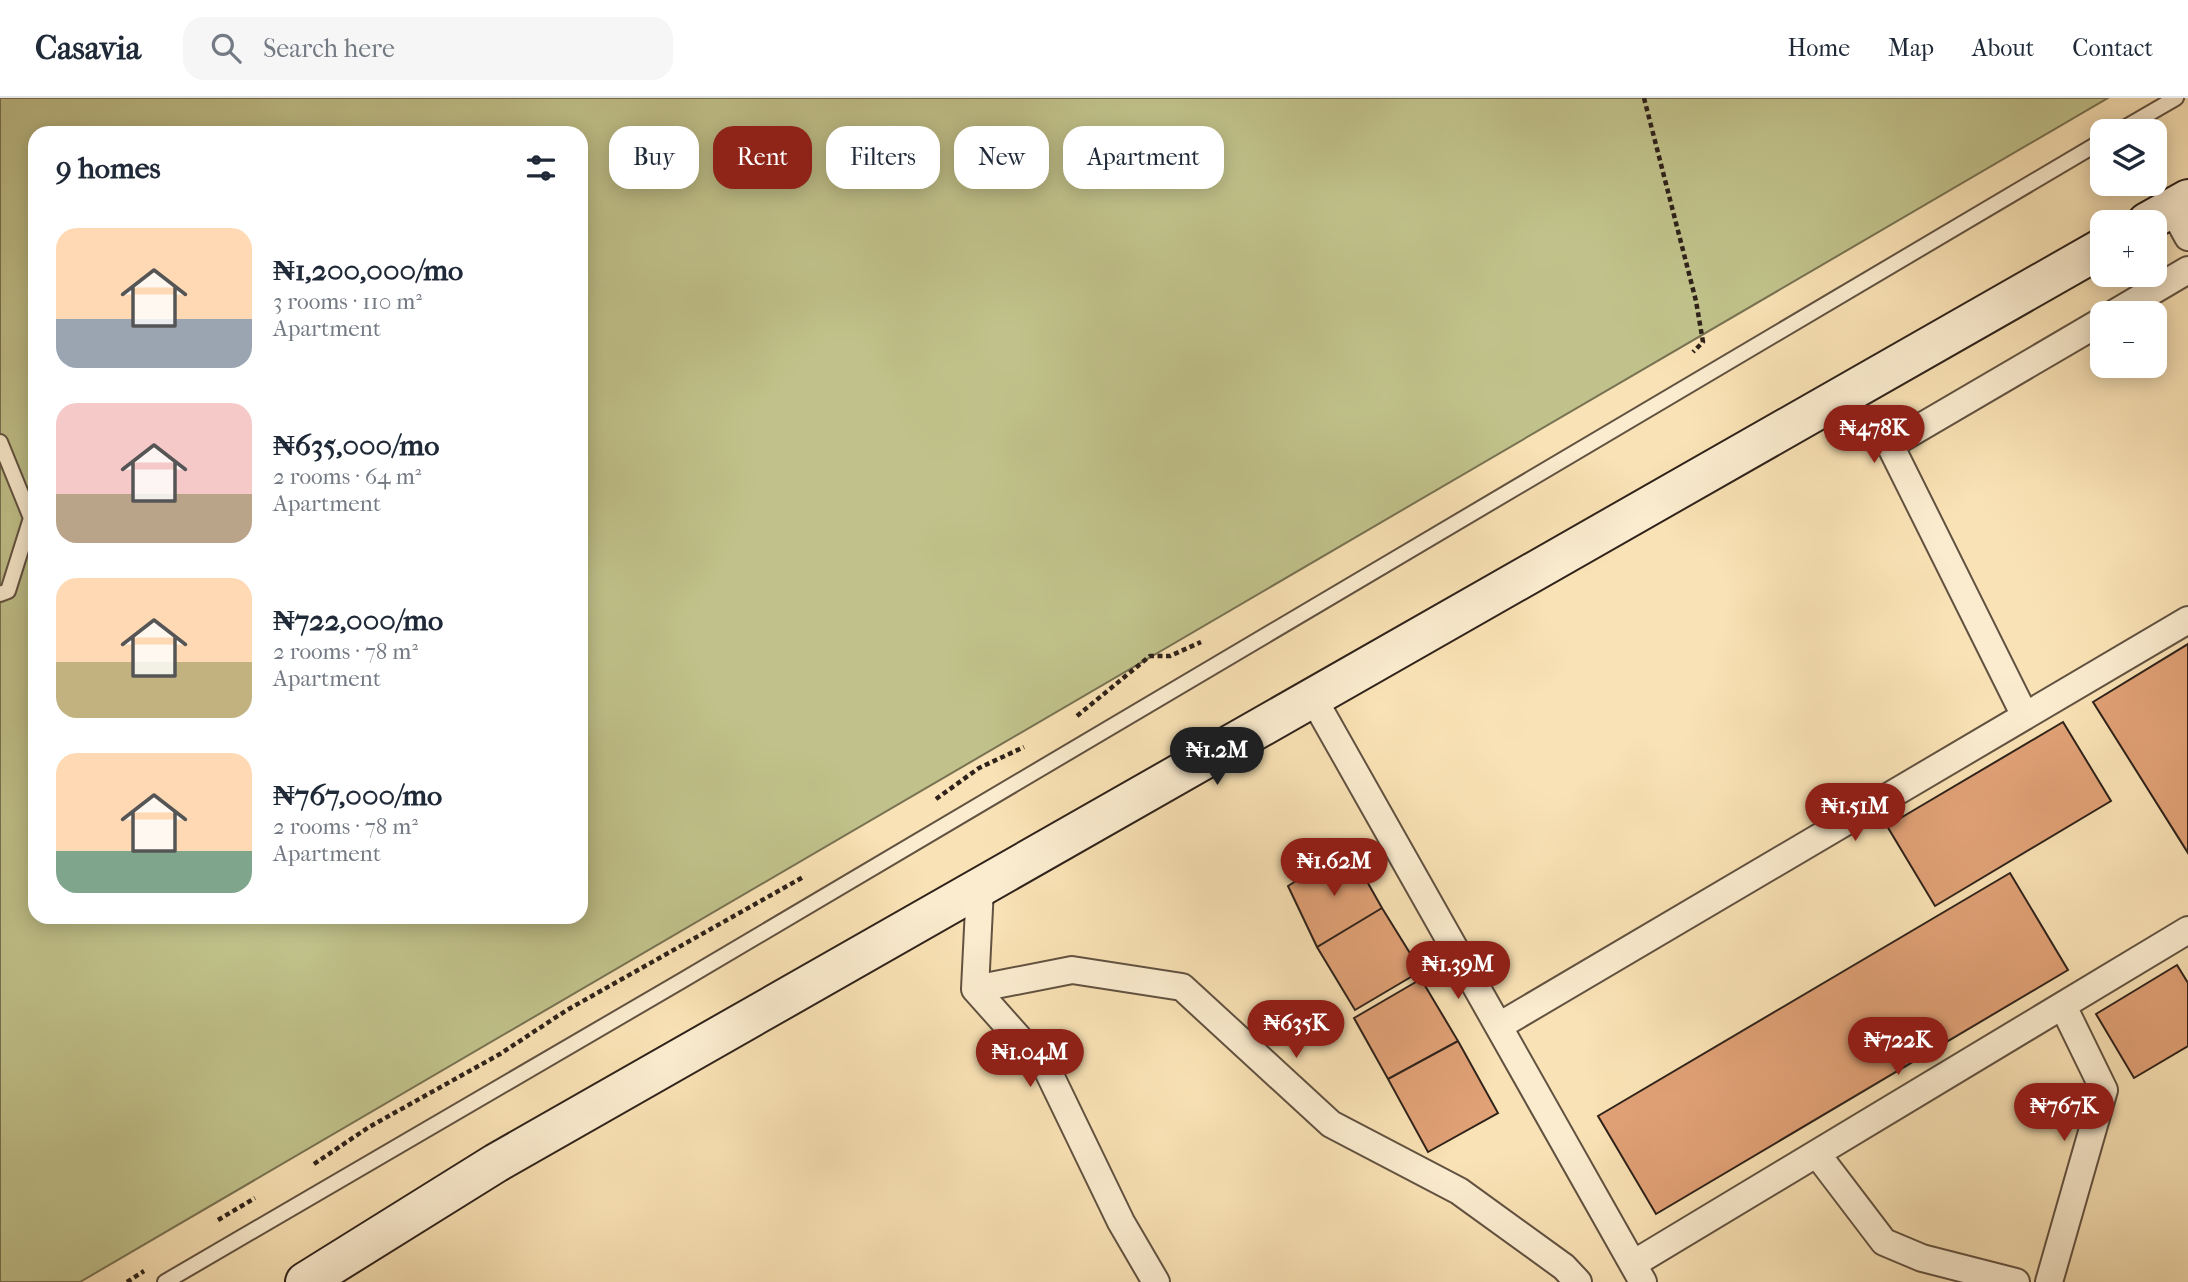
<!DOCTYPE html>
<meta charset="utf-8">
<style>
body{margin:0;font-family:"IM FELL French Canon",serif;background:#f6f6f7;color:#1f2937;height:100vh;display:flex;flex-direction:column;font-size:26px;white-space:nowrap}
*{box-sizing:border-box;margin:0}
p{font-size:23px;color:#747a83}
.icon{flex:none;width:38px;height:38px;fill:none;stroke:currentColor;stroke-width:2;stroke-linecap:round;stroke-linejoin:round}
.map{position:relative;flex:1;overflow:hidden}
.drawer{position:absolute;left:28px;top:28px;width:560px;height:798px;display:flex;flex-direction:column;background:#fff;border-radius:21px;box-shadow:0 4px 18px #0003}
.drawer>*{flex:none}
.guide{position:absolute;left:609px;top:28px;width:665px;height:63px;display:flex;gap:14px}
.controls{position:absolute;left:2090px;top:21px;display:grid;gap:14px}
.controls a{display:grid;place-items:center;width:77px;height:77px;border-radius:14px;background:#fff;box-shadow:0 4px 18px #0003;font-size:35px}
.price{position:absolute;translate:-50% -60px;padding:0 16px;border-radius:24px;background:#8f2418;color:#fff;font-size:23px;line-height:46px;filter:drop-shadow(0 2px 4px #0008)}
.price::after{content:'';position:absolute;left:50%;top:42px;width:21px;height:16px;margin-left:-10px;background:inherit;clip-path:polygon(0 0,100% 0,50% 100%)}
.price.on{background:#222;color:#fff}
ul{padding:0;list-style:none}
li{display:flex;align-items:center;gap:21px;height:175px;padding:0 28px}
li span{display:grid;place-items:center;flex:none;width:196px;height:140px;border-radius:21px;color:#555}
li>.icon{margin-inline-start:auto}
span .icon{width:84px;height:84px;fill:#fffc;stroke-width:1}
li b{font-size:30px}
h2{display:flex;justify-content:space-between;align-items:center;height:84px;padding:0 28px;font-size:30px}
.tag{padding:0 24px;border-radius:21px;background:#fff;box-shadow:0 4px 18px #0003;font-size:24px;line-height:63px}
.tag.on{background:#8f2418;color:#fff}
header{display:flex;align-items:center;gap:42px;box-sizing:border-box;height:98px;padding:0 35px;background:#fff;border-bottom:2px solid #e0e1e3}
header strong{font-size:33px}
nav{display:flex;gap:38px;margin-inline-start:auto;font-size:24px}
.search{width:490px;height:63px;background:#f6f6f7;display:flex;align-items:center;gap:18px;box-sizing:border-box;padding:0 24px;border-radius:21px;color:#747a83;font-size:26px}
.map>svg:first-child{display:block}
.green{fill:#c1c28b;stroke:#787252;stroke-width:2;fill-rule:evenodd}
.building{fill:#e1a176;stroke:#2f221a;stroke-width:2}
.lines{fill:none;stroke-linecap:round;stroke-linejoin:round}
.lane-casing{stroke:#625241;stroke-width:18}
.street-casing{stroke:#625241;stroke-width:30}
.secondary-casing{stroke:#2f221a;stroke-width:42}
.path{stroke:#2f221a;stroke-width:4.5;stroke-dasharray:5 3.5;stroke-linecap:butt}
.lane{stroke:#fbeccf;stroke-width:14}
.street{stroke:#fbeccf;stroke-width:26}
.secondary{stroke:#fbeccf;stroke-width:38}
</style>
<header>
<strong>Casavia</strong>
<div class="search"><svg class="icon" aria-label="search" viewBox="0 0 24 24"><circle cx="10" cy="10" r="6"/><path d="M15 15l6 6"/></svg>Search here</div>
<nav><a>Home</a><a>Map</a><a>About</a><a>Contact</a></nav>
</header>
<div class="map">
<svg width="2188" height="1184" viewBox="0 0 2188 1184">
<rect width="100%" height="100%" fill="#f9e2b5"/>
<filter id="stains"><feTurbulence type="fractalNoise" baseFrequency=".00286" numOctaves="4"/><feColorMatrix values="0 0 0 0 .2 0 0 0 0 .09 0 0 0 0 .02 0 0 0 .5 -.17"/></filter>
<radialGradient id="worn" r=".72"><stop offset=".6" stop-color="#630" stop-opacity="0"/><stop offset="1" stop-color="#630" stop-opacity=".3"/></radialGradient>
<path class="green" d="M0,0H2108L80,1184H0ZM35,35H581V819H35Z"/>
<path class="building" d="M35,459V489L31,460Z
M2188,546V755L2093,604Z
M2063,624L2111,703L1935,808L1887,728Z
M1348,750L1382,810L1317,849L1288,788Z
M2010,775L2068,872L1656,1116L1598,1018Z
M1382,810L1421,873L1355,912L1317,849Z
M2177,867L2188,885V948L2134,980L2096,916Z
M1421,881L1458,943L1388,981L1354,920Z
M1458,943L1498,1015L1428,1054L1388,981Z"/>
<g class="lines">
<defs>
<path id="lane" d="M2119,33L2176,0
M0,344L31,420L8,493L0,496
M165,1184L683,882L2102,43"/>
<path id="street" d="M2172,110L2188,139
M2115,215L2188,172
M1313,600L1643,1184
M2025,618L1890,347L2102,223
M980,790L975,891L1048,973L1121,1124L1156,1184
M975,891L1072,872L1182,889L1331,1026L1459,1093L1564,1169L1578,1184
M1499,928L2188,522
M1817,1056L1884,1144L1922,1160L2016,1184
M1633,1166L2188,832
M2049,1184L2104,992L2063,908"/>
<path id="secondary" d="M2147,124L2188,101
M305,1184L496,1065L2102,150"/>
</defs>
<use href="#lane" class="lane-casing"/>
<use href="#street" class="street-casing"/>
<use href="#secondary" class="secondary-casing"/>
<path class="path" d="M1644,0L1696,203L1703,244L1693,254
M1077,618L1150,558H1170L1201,544
M936,701L979,670L1024,649
M314,1066L369,1029L500,956L567,912L805,778
M218,1122L255,1100
M127,1184L144,1173"/>
<use href="#lane" class="lane"/>
<use href="#street" class="street"/>
<use href="#secondary" class="secondary"/>
</g>
<rect width="100%" height="100%" filter="url(#stains)"/>
<rect width="100%" height="100%" fill="url(#worn)"/>
</svg>
<div class="controls">
<a><svg class="icon" aria-label="layers" viewBox="0 0 24 24"><path d="M12 4l9 5-9 5-9-5zM3 14l9 5 9-5"/></svg></a>
<a>+</a>
<a>−</a>
</div>
<b class="price" style="left:1874px;top:367px">₦478K</b>
<b class="price on" style="left:1217px;top:689px">₦1.2M</b>
<b class="price" style="left:1855px;top:745px">₦1.51M</b>
<b class="price" style="left:1334px;top:800px">₦1.62M</b>
<b class="price" style="left:1458px;top:903px">₦1.39M</b>
<b class="price" style="left:1296px;top:962px">₦635K</b>
<b class="price" style="left:1898px;top:979px">₦722K</b>
<b class="price" style="left:1030px;top:991px">₦1.04M</b>
<b class="price" style="left:2064px;top:1045px">₦767K</b>
<div class="guide">
<a class="tag">Buy</a>
<a class="tag on">Rent</a>
<a class="tag">Filters</a>
<a class="tag">New</a>
<a class="tag">Apartment</a>
</div>
<section class="drawer">
<h2>9 homes<svg class="icon" aria-label="filters" viewBox="0 0 24 24"><path d="M4 7h16M4 17h16"/><circle cx="9" cy="7" r="2"/><circle cx="15" cy="17" r="2"/></svg></h2>
<ul>
<li><span style="background:linear-gradient(#ffd9b3 65%,#9aa5b1 0)"><svg class="icon" aria-label="home" viewBox="0 0 24 24"><path d="M3 11l9-7 9 7M6 9v11h12V9"/></svg></span><div><b>₦1,200,000/mo</b><p>3 rooms · 110 m²</p><p>Apartment</p></div></li>
<li><span style="background:linear-gradient(#f6c9c9 65%,#b9a48a 0)"><svg class="icon" aria-label="home" viewBox="0 0 24 24"><path d="M3 11l9-7 9 7M6 9v11h12V9"/></svg></span><div><b>₦635,000/mo</b><p>2 rooms · 64 m²</p><p>Apartment</p></div></li>
<li><span style="background:linear-gradient(#ffd9b3 60%,#c2b280 0)"><svg class="icon" aria-label="home" viewBox="0 0 24 24"><path d="M3 11l9-7 9 7M6 9v11h12V9"/></svg></span><div><b>₦722,000/mo</b><p>2 rooms · 78 m²</p><p>Apartment</p></div></li>
<li><span style="background:linear-gradient(#ffd9b3 70%,#7fa58c 0)"><svg class="icon" aria-label="home" viewBox="0 0 24 24"><path d="M3 11l9-7 9 7M6 9v11h12V9"/></svg></span><div><b>₦767,000/mo</b><p>2 rooms · 78 m²</p><p>Apartment</p></div></li>
</ul>
</section>
</div>
